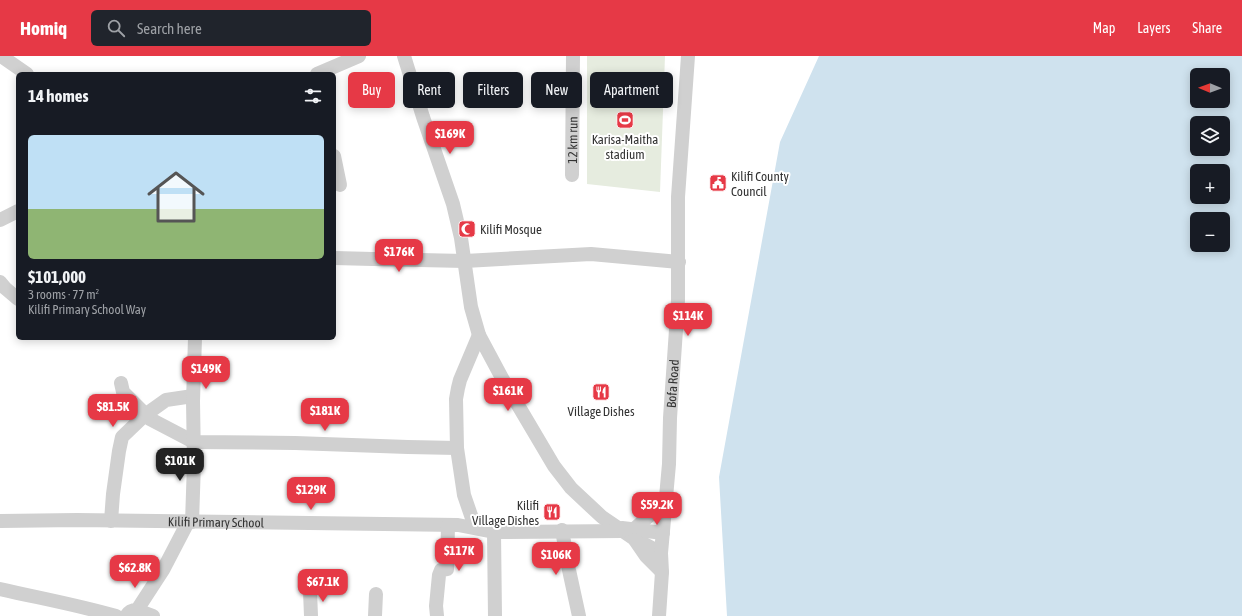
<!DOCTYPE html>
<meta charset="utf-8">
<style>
body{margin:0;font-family:"Asap Condensed",sans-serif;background:#20242c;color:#f1f3f6;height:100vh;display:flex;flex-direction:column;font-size:15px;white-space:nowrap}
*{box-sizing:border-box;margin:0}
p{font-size:13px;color:#9ea1a6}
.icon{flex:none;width:22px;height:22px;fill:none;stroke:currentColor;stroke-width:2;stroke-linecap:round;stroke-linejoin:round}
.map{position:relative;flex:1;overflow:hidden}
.drawer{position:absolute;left:16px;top:16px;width:320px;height:268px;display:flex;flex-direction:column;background:#171b24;border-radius:6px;box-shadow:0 2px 10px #0003}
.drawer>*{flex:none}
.guide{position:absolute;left:348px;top:16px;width:380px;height:36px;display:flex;gap:8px}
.needle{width:26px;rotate:271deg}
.controls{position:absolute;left:1190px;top:12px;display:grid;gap:8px}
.controls a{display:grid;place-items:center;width:40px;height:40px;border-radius:6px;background:#171b24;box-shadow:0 2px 10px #0003;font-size:20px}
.price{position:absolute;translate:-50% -34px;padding:0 9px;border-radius:8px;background:#e63946;color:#fff;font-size:13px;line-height:26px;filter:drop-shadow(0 1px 2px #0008)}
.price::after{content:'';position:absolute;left:50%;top:24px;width:12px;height:9px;margin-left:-6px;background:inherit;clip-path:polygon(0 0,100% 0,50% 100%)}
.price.selected{background:#222;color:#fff}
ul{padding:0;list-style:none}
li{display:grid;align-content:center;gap:8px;height:212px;padding:0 12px}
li+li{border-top:1px solid #363941}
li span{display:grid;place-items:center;height:124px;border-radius:6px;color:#555}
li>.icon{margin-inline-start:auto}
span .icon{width:72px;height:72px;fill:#fffc;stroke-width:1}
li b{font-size:17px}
h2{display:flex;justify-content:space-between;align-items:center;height:48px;padding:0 12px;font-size:17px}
.pill{padding:0 14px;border-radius:6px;background:#171b24;box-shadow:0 2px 10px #0003;font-size:14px;line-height:36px}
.pill.selected{background:#e63946;color:#fff}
header{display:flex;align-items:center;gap:24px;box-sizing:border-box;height:56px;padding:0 20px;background:#e63946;color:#fff}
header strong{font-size:19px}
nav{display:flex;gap:22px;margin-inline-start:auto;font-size:14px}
.search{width:280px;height:36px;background:#20242c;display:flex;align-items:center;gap:10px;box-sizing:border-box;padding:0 14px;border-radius:6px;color:#9ea1a6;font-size:15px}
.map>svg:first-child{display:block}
.green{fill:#e6ecdf}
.water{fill:#cfe2ee;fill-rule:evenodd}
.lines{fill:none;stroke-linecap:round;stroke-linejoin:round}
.minor{stroke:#d0d0d0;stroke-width:14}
.labels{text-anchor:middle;stroke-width:4;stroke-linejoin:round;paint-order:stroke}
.poi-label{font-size:13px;fill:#333;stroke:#fff}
.street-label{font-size:13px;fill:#333;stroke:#fff}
</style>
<header>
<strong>Homiq</strong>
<div class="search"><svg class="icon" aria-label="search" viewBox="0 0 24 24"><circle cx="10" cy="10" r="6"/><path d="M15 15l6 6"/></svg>Search here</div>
<nav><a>Map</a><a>Layers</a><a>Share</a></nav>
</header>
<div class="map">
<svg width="1242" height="560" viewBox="0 0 1242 560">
<rect width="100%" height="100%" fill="#fff"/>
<path class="green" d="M587,0H665L660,136L587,128Z"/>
<path class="water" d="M819,0H1242V560H727L719,421L780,86ZM1197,19H1223V45H1197ZM1197,67H1223V93H1197ZM1197,115H1223V141H1197ZM1197,163H1223V189H1197Z"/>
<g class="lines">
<g class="minor">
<path d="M1,0L27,18"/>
<path d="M404,0L423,61L453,148L461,182L471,251L479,279L502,322L554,410L571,432L602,461L633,482L661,497"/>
<path d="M317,18L359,0"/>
<path d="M334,100L340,129"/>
<path id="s1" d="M572,119L573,0"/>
<path d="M0,164L18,155"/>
<path d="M334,202L373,203L465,205L591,198L679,206"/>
<path d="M0,226L5,232L18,243"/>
<path d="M121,327L123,336L150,363L194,386L295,387L408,391L457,392"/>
<path id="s2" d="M0,465L77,464L458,469L494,476L622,475"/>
<path d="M111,465L113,438L119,395L122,381L145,359L166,344L193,340"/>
<path d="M192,466L194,407L193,345L195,282"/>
<path d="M475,471L464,439L457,392L456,343L458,332L460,324L479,279"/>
<path d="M622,472L663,477"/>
<path d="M562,474L569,514L579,560"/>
<path d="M633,474L665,446"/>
<path d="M494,476L495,560"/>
<path d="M635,484L646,500L662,516"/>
<path d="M0,533C39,542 78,549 116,560"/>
<path d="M310,535L311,560"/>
<path d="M137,554L153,560"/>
<path d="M126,560C129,555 132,554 137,554L163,514L188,466"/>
<path d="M375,560L376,538"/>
<path d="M437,560L436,550L439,519L441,514L447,513L448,470"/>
<path id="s3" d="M659,560L662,516L661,497L669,408L670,362L678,244V141L688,0"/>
</g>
</g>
<defs>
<symbol id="stadium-square" viewBox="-11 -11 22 22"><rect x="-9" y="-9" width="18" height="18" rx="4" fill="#e63946" stroke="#fff"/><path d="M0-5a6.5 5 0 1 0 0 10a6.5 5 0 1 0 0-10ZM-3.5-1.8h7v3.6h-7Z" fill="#fff"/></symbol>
<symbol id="civic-square" viewBox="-11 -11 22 22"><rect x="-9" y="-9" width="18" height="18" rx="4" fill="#e63946" stroke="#fff"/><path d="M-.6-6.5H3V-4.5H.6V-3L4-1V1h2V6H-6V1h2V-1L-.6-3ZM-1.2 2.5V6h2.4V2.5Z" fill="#fff"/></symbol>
<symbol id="mosque-square" viewBox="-11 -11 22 22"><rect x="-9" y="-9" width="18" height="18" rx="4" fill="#e63946" stroke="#fff"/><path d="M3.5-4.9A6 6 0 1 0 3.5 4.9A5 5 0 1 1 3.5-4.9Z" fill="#fff"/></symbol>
<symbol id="restaurant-square" viewBox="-11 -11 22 22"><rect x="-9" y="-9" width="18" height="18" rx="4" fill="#e63946" stroke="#fff"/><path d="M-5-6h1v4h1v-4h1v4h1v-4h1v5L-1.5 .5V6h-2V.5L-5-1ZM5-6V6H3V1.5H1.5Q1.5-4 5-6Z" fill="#fff"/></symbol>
</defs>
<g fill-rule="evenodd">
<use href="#stadium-square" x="615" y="54" width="20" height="20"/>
<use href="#civic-square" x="708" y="117" width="20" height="20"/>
<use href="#mosque-square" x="457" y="163" width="20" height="20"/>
<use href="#restaurant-square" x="591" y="326" width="20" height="20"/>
<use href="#restaurant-square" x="542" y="446" width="20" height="20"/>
</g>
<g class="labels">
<g class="poi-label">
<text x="625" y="88">Karisa-Maitha<tspan x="625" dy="15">stadium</tspan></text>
<text x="731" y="125" text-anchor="start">Kilifi County<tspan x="731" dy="15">Council</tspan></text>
<text x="480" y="178" text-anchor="start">Kilifi Mosque</text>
<text x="601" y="360">Village Dishes</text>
<text x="539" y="454" text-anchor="end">Kilifi<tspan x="539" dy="15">Village Dishes</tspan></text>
</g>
<g class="street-label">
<text dy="5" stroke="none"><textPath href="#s1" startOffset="35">12 km run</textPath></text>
<text dy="5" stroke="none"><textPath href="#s3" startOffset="233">Bofa Road</textPath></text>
<text dy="5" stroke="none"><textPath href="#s2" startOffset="216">Kilifi Primary School</textPath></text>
</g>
</g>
</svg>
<div class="controls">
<a><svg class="needle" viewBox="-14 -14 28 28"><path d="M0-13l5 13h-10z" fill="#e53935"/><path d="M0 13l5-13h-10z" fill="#9ea1a6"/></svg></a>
<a><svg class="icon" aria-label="layers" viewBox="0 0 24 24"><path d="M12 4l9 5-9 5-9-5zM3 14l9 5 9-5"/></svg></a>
<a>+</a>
<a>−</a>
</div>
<b class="price" style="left:450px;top:99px">$169K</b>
<b class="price" style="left:399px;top:217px">$176K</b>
<b class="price" style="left:688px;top:281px">$114K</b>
<b class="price" style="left:206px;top:334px">$149K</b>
<b class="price" style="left:508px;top:356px">$161K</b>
<b class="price" style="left:113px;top:372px">$81.5K</b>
<b class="price" style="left:325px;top:376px">$181K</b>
<b class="price selected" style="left:180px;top:426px">$101K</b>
<b class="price" style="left:311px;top:455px">$129K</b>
<b class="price" style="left:657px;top:470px">$59.2K</b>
<b class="price" style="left:459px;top:516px">$117K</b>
<b class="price" style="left:556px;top:520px">$106K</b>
<b class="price" style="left:135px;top:533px">$62.8K</b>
<b class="price" style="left:323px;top:547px">$67.1K</b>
<div class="guide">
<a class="pill selected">Buy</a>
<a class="pill">Rent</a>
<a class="pill">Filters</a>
<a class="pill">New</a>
<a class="pill">Apartment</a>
</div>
<section class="drawer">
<h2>14 homes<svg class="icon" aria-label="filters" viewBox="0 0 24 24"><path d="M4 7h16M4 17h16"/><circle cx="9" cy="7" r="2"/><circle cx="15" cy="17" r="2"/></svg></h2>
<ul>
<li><span style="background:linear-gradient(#bfe0f5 60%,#8fb573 0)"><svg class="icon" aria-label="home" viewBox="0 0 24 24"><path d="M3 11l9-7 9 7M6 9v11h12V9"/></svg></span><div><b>$101,000</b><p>3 rooms · 77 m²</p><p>Kilifi Primary School Way</p></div></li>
</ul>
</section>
</div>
